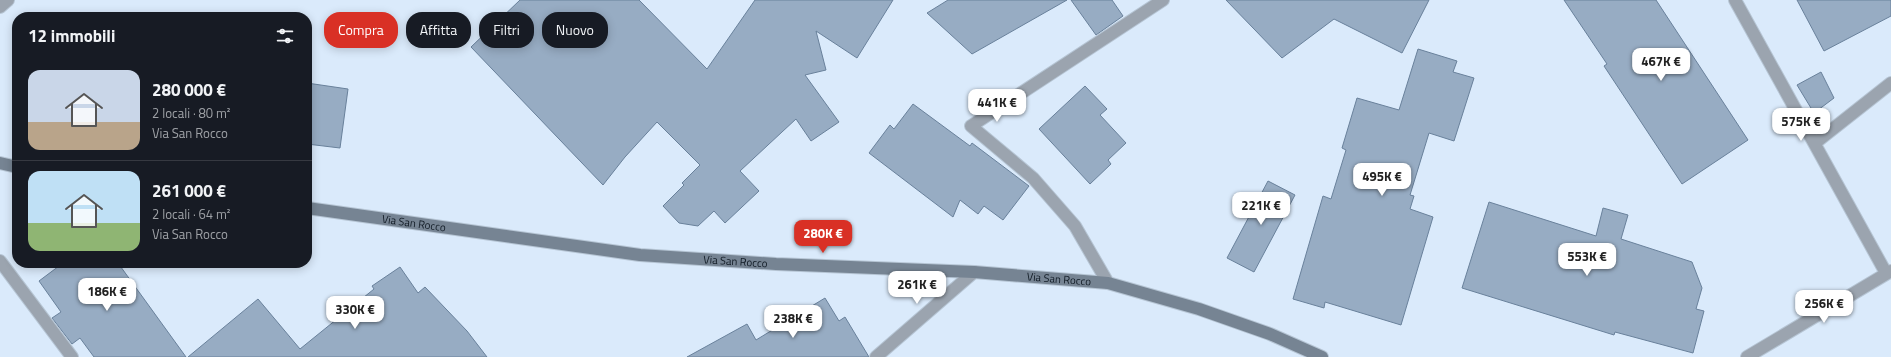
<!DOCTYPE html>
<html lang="it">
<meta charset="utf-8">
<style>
body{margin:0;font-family:"Titillium Web",sans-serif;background:#20242c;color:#f1f3f6;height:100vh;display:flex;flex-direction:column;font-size:15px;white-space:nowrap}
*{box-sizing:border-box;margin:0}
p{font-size:13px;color:#9ea1a6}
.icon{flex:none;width:22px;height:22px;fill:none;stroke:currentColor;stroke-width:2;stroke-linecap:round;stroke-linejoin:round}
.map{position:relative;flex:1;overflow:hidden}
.drawer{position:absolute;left:12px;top:12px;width:300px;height:256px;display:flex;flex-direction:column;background:#171b24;border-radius:16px;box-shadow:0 2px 10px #0003}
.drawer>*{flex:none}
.banner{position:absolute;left:324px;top:12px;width:380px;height:36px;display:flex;gap:8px}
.price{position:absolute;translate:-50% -34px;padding:0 9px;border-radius:8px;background:#fff;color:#222;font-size:13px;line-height:26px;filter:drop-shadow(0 1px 2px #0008)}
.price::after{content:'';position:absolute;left:50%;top:24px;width:12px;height:9px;margin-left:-6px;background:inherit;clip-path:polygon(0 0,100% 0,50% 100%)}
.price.active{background:#d93025;color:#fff}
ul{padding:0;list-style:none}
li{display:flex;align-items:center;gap:12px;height:100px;padding:0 16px}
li+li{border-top:1px solid #363941}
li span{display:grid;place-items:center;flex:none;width:112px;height:80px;border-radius:12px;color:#555}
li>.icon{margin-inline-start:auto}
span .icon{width:48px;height:48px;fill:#fffc;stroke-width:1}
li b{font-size:17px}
h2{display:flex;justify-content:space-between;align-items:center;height:48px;padding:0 16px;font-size:17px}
.pill{padding:0 14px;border-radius:16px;background:#171b24;box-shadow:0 2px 10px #0003;font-size:14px;line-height:36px}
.pill.active{background:#d93025;color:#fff}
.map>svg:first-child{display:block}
.building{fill:#97acc3;stroke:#69819b}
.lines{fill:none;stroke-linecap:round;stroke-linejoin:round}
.lane-casing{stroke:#b6c5d4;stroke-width:14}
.street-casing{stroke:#b6c5d4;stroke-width:14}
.secondary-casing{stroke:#b6c5d4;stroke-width:14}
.lane{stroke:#9ba4af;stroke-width:12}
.street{stroke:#9ba4af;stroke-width:12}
.secondary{stroke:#768493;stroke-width:12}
.labels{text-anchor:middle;stroke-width:3;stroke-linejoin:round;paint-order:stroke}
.street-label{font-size:11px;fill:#101a24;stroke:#fff}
</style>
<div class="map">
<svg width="1891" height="357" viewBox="0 0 1891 357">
<rect width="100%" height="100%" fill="#daeafb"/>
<path class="building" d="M520,0H639L707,69L755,0H893L857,58L816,31L826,70L805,75L839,122L811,141L796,119L740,171L759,191L725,223L714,211L698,226L679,223L663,206L684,185L682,183L700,165L657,122L625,157L603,185L471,47Z
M948,0H1067L972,54L927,13Z
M1071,0H1112L1123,16L1096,35Z
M1226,0H1429L1402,53L1334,19L1282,58Z
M1564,0H1656L1748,140L1682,184L1604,66L1607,64Z
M1797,0H1891V16L1824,51Z
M1418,49L1457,61L1453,72L1474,78L1454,141L1429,133L1410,195L1414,196L1410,209L1433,217L1401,325L1325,302L1324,308L1293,299L1323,196L1331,199L1346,150L1342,148L1357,98L1399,110Z
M1821,72L1834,98L1814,113L1797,85Z
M307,83L348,89L340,148L307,144Z
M1085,86L1107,109L1100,115L1126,143L1108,160L1111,164L1090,184L1039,129Z
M913,104L970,146L972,143L1029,186L1003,220L984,206L978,214L960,200L953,217L869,153L890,125L894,129Z
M1268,181L1295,195L1254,272L1227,258Z
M1489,202L1596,236L1603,208L1628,215L1621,239L1692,262L1702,288L1696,309L1704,311L1693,353L1615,332L1614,335L1462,288Z
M63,263H118L186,357H94L80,338L72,344L52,318L61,312L39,281Z
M400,267L418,293L425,287L467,331L487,357H188L258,299L300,349L374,289L372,286Z
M825,298L839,321L845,317L869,357H687L747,324L756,340Z"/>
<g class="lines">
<defs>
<path id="lane" d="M0,7L8,0"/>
<path id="street" d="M1735,0L1886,273
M1815,143L1891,83
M0,261L72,357
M1108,283L1075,226L1033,178L971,126L1163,0
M876,357L974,272
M1747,357L1891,271"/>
<g id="secondary">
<path d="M0,163L17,167"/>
<path id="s1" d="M307,208L640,255L776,264L974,272L1108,283L1199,309L1270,334L1322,357"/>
</g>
</defs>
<use href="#lane" class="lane-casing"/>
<use href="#street" class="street-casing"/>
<use href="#secondary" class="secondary-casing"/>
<use href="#lane" class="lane"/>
<use href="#street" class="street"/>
<use href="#secondary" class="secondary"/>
</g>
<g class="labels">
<g class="street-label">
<text dy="4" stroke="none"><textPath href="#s1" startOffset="108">Via San Rocco</textPath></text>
<text dy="4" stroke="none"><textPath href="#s1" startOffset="432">Via San Rocco</textPath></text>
<text dy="4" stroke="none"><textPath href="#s1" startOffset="756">Via San Rocco</textPath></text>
</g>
</g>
</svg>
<b class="price" style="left:1661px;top:82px">467K €</b>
<b class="price" style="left:997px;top:123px">441K €</b>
<b class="price" style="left:1801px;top:142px">575K €</b>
<b class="price" style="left:1382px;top:197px">495K €</b>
<b class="price" style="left:1261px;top:226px">221K €</b>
<b class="price active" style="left:823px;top:254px">280K €</b>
<b class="price" style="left:1587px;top:277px">553K €</b>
<b class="price" style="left:917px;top:305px">261K €</b>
<b class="price" style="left:107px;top:312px">186K €</b>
<b class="price" style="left:1824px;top:324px">256K €</b>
<b class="price" style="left:355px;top:330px">330K €</b>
<b class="price" style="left:793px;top:339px">238K €</b>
<div class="banner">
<a class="pill active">Compra</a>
<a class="pill">Affitta</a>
<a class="pill">Filtri</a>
<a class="pill">Nuovo</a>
</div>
<section class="drawer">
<h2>12 immobili<svg class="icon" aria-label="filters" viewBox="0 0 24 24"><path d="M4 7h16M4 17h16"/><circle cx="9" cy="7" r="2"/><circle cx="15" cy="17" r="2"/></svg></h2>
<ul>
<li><span style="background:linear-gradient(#c9d6e8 65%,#b9a48a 0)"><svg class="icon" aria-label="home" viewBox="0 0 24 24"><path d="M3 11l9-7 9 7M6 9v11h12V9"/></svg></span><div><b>280 000 €</b><p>2 locali · 80 m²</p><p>Via San Rocco</p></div></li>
<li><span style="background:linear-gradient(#bfe0f5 65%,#8fb573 0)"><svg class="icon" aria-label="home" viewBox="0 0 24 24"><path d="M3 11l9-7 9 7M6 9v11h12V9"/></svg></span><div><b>261 000 €</b><p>2 locali · 64 m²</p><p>Via San Rocco</p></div></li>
</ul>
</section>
</div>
